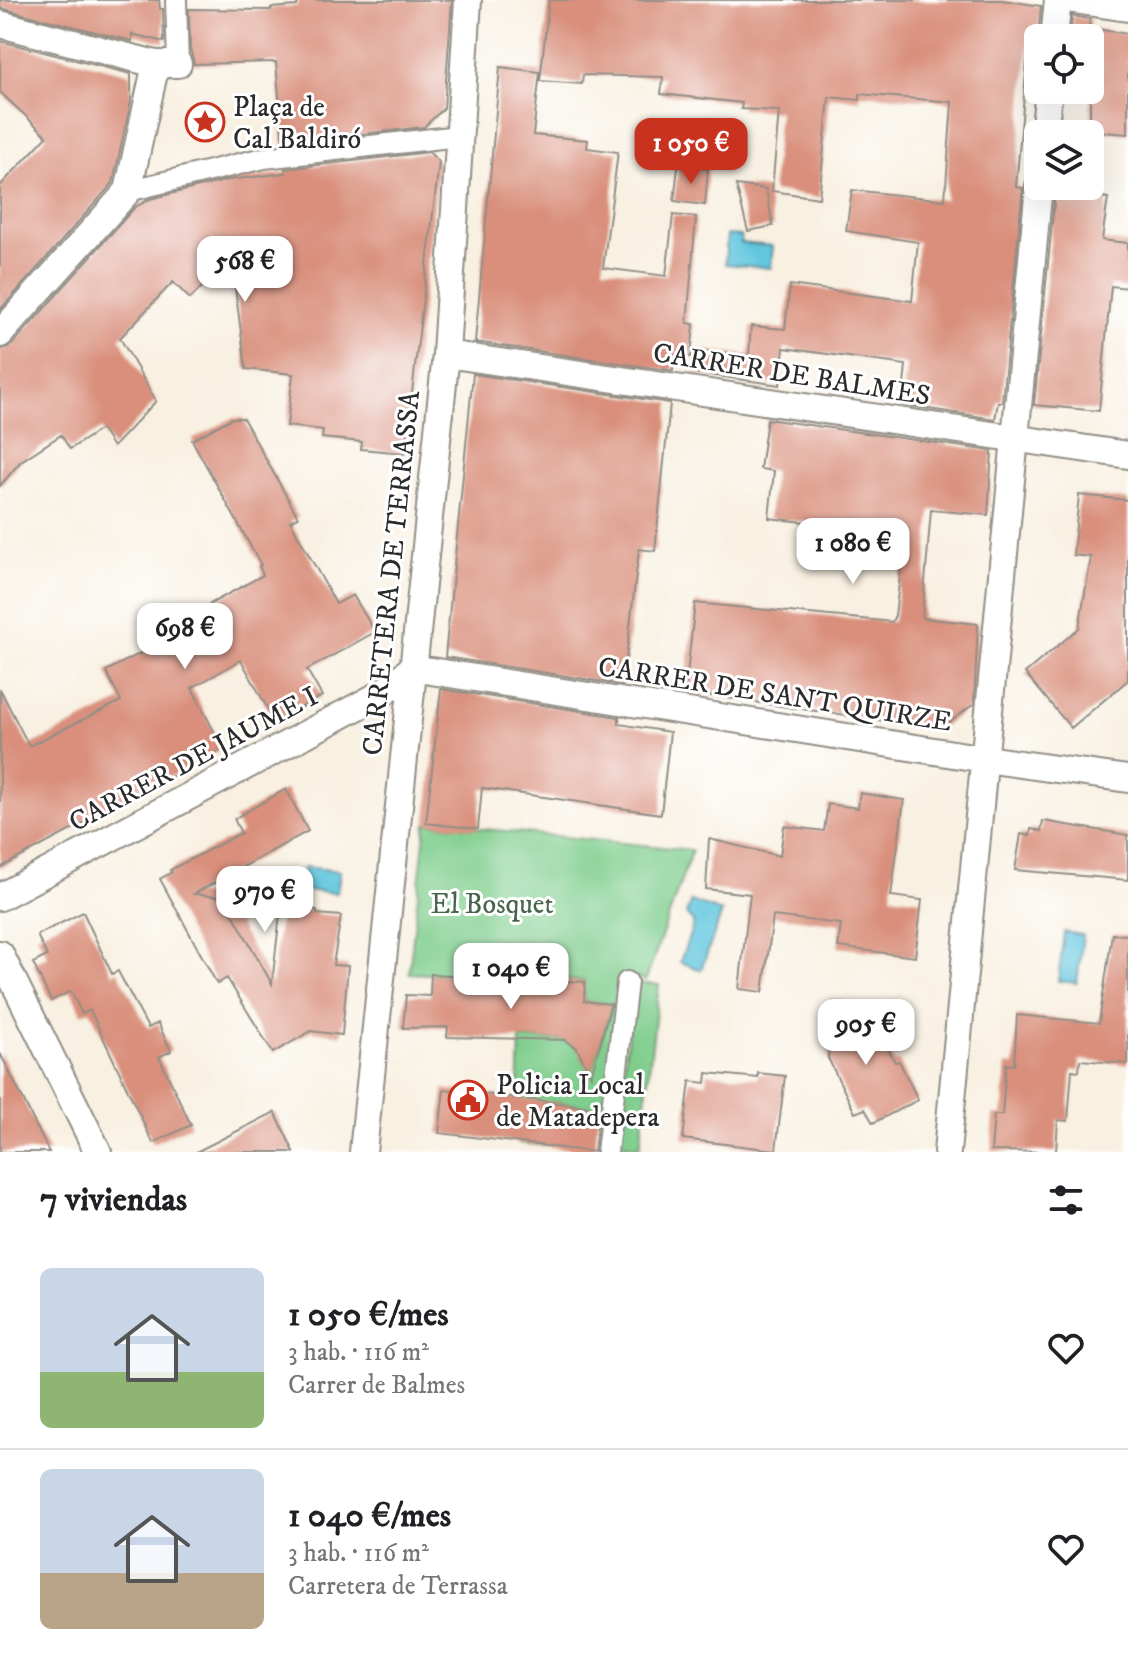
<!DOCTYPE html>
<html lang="es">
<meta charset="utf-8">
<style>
body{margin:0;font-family:"IM FELL DW Pica",serif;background:#f6f6f6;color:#202124;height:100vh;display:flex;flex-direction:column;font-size:30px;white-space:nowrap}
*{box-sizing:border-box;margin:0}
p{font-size:26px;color:#757577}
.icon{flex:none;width:44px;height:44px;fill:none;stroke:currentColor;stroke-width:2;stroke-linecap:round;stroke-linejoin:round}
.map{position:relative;height:1152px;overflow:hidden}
.drawer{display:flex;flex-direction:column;background:#fff;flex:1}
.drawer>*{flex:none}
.fabs{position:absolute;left:1024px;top:24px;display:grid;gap:16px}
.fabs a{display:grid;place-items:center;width:80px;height:80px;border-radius:12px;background:#fff;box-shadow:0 8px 32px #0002;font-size:40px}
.price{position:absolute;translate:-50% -68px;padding:0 18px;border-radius:16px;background:#fff;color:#222;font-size:26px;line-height:52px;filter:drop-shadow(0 2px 4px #0008)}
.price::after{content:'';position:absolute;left:50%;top:48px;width:24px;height:18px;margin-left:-12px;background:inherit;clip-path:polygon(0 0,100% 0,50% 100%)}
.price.current{background:#c8321e;color:#fff}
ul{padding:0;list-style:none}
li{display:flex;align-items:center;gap:24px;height:200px;padding:0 40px}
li+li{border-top:2px solid #e0e0e0}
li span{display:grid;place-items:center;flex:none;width:224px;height:160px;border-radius:12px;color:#555}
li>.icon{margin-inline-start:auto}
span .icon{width:96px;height:96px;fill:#fffc;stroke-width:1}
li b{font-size:34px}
h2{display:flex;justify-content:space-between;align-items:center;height:96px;padding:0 40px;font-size:34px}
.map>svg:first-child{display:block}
.green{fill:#7ecd8c;stroke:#547c5c;stroke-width:2}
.water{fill:#62c6df;stroke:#467885;stroke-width:2}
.building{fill:#d98f7b}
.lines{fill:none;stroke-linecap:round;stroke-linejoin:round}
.pedestrian-casing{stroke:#928e86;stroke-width:24}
.minor-casing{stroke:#928e86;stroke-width:30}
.pedestrian{stroke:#fff;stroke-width:20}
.minor{stroke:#fff;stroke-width:26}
.labels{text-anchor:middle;stroke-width:6;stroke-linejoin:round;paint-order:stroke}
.poi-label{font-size:28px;fill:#2b2b2b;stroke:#fff;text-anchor:start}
.street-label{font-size:28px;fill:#2b2b2b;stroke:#fff}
.park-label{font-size:28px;fill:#48644d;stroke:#fff}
</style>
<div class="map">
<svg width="1128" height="1152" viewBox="0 0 1128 1152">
<rect width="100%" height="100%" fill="#fff"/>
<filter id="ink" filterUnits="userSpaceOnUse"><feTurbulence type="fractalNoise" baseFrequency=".0125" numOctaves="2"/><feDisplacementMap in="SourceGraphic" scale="16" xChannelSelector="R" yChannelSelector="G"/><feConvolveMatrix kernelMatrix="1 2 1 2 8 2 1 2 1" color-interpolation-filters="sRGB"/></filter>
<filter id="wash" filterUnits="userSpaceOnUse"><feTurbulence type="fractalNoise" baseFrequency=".006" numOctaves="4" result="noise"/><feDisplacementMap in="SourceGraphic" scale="32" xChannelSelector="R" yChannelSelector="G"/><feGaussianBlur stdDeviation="1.8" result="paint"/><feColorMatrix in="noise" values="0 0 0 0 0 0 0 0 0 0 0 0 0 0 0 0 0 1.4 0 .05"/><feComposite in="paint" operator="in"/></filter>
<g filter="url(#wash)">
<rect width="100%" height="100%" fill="#f8f0e1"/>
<path class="green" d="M426,823L692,850L646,980L633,978L611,1110L552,1102L546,1146L519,1143L524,1099L518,1097L520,1039L564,1040L577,1048L591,1074L612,1004L584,1001V981L409,973Z
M634,983L659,985L640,1147L615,1143Z"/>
<path class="water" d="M727,235L741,236V243L773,246L771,268L725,264Z
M304,867L340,871L337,893L301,890Z
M691,901L722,912L701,970L680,962L694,923L686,914Z
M1064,932L1083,935L1077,983L1058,981Z"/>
<g id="blocks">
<path class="building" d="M0,0H159L160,9H163L164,42L132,34V41L0,8Z
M298,0H452L444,108L424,127L283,143L276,62L194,64L190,48L189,9L271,10V8L297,6Z
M549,0H1002L1041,6L1038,38H1029L1016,187L1023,188L1002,402H998L995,419L902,405L906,365L784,348L780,385L694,373L697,350L749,355L751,326L785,329L790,285L912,301L918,242L846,231L852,190L945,200L952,102L860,94V100L829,97L819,198L772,191L779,111L741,109L742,103L661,94L663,77L583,75L582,84L540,81Z
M1072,16L1090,19L1088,38H1070Z
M1090,28L1128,34V134L1090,131Z
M0,41L131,74V101L113,183L0,310V186L47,136L0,92Z
M500,67L540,72L533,135L588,140L587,148L618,152L603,268L666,276L673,215L696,217L687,323L694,324L691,357L674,355L673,371L475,342Z
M429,152L439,162L405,453L361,449L362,442L322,438L323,430L287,426L293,374L246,369L231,258L190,299L173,282L120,338L156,401L113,447L101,429L70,449L61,435L21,461L0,486V350L12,345L135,207L150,199L228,180L286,173L285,169Z
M678,167L708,169L705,205L674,201Z
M736,185L766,189L773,226L748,231Z
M1055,192L1108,198L1102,240L1128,243V288L1111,286L1099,411L1034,405Z
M473,374L670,403L655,551L639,549L623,685L445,657Z
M232,418H243L298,517L290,521L336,604L353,595L375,632L307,670L322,696L275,722L241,660L192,688L223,749L0,868V689L29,746L121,701L106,671L168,639L177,657L224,630L210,604L263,575L259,566L261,565L192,440Z
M767,419L992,451L988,515L931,510L922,618L978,624L974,704L940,729L685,692L695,603L892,622L895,615L904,545L866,541L867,529L769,518L774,471L760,469Z
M1079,495L1128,500V680L1071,728L1025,673L1079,628L1091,557L1073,555Z
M441,689L619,717V724L670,732L661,814L482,788L478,829L426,823Z
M286,789L308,831L194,894L224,898L272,984L281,905L317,910V914L341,916L333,965L348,966L342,1035L311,1031L273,1053L227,978L217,984L160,879L172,872L170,870L241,833L234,819Z
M860,793L904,800L891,896L922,900L915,957L838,947L841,924L773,916L763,992L739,989L750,894L706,889L709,839L780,856L784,826L824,831L828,804L858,808Z
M1043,821L1128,835V880L1015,870L1021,834L1030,836L1031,829L1041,831Z
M83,912L112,974L118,971L148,1028L158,1023L171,1051L159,1057L191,1125L153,1143L90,1010L82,1014L71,991L51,1001L33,963L47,956L37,935Z
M1112,934L1128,935V1064L1080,1060L1079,1071L1072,1070L1068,1121L1058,1120L1056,1152L991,1151L994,1115H1002L1006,1064L1014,1065L1017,1015L1099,1023Z
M431,974L585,982L584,1001L611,1004L591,1076L577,1048L564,1040L447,1037L448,1027L403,1028L406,995L430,996Z
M833,1002L866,1006L860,1055L884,1042L895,1062L899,1061L918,1100L873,1123L865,1109L855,1113L828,1058Z
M0,1053L49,1152H0Z
M707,1073L758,1078V1073L785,1076L776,1150L683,1139L690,1081L706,1083Z
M444,1089L599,1108L594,1152L439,1133Z
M275,1112L294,1152H196Z"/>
</g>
</g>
<g filter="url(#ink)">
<use href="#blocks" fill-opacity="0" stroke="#928e86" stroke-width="2"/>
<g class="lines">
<defs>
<path id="pedestrian" d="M176,0L178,64
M128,191L264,158L459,136
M607,1152L627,982"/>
<path id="minor" d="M1073,0L1128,8
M0,24L156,64H178
M1054,38L1058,0
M1044,134L1049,90
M0,334L128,191L156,64
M446,354L1128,455
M412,668L985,759L1128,779
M0,897L383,693L412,668
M0,954L98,1152
M363,1152L446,354L468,0
M947,1152L1039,186"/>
</defs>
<use href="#pedestrian" class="pedestrian-casing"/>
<use href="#minor" class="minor-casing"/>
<use href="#pedestrian" class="pedestrian"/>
<use href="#minor" class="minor"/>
</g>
</g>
<defs>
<symbol id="sight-ring" viewBox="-11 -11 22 22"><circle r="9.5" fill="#fff" stroke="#c8321e" stroke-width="1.5"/><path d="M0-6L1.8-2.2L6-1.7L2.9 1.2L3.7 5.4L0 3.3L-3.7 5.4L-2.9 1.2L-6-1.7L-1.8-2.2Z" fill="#c8321e"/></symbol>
<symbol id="civic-ring" viewBox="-11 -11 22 22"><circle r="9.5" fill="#fff" stroke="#c8321e" stroke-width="1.5"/><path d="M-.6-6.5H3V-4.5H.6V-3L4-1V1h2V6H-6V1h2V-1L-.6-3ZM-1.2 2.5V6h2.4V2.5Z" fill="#c8321e"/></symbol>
</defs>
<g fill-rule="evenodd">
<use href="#sight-ring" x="183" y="100" width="44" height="44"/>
<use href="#civic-ring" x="446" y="1078" width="44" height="44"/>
</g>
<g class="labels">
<g class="poi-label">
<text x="233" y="116">Plaça de<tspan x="233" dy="32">Cal Baldiró</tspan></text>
<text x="496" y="1094">Policia Local<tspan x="496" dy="32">de Matadepera</tspan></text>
</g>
<g class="street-label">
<text transform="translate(792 373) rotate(9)" y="10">CARRER DE BALMES</text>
<text transform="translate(390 573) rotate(-84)" y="10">CARRETERA DE TERRASSA</text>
<text transform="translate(775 693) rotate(9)" y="10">CARRER DE SANT QUIRZE</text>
<text transform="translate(193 758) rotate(-28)" y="10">CARRER DE JAUME I</text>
</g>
<g class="park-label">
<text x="492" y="913">El Bosquet</text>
</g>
</g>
</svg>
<div class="fabs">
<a><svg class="icon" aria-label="locate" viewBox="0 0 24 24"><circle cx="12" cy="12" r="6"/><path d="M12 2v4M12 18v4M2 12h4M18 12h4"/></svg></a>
<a><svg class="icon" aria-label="layers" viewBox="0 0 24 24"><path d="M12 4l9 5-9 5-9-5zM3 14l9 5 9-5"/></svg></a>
</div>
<b class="price current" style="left:691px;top:186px">1 050 €</b>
<b class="price" style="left:245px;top:304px">568 €</b>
<b class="price" style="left:853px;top:586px">1 080 €</b>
<b class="price" style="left:185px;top:671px">698 €</b>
<b class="price" style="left:265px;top:934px">970 €</b>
<b class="price" style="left:511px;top:1011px">1 040 €</b>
<b class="price" style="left:866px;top:1067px">905 €</b>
</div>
<section class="drawer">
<h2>7 viviendas<svg class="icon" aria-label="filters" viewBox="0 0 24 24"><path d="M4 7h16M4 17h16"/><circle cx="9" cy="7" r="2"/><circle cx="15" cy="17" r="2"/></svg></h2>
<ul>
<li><span style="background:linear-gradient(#c9d6e8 65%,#8fb573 0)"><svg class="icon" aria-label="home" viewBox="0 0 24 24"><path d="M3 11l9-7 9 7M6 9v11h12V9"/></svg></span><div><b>1 050 €/mes</b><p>3 hab. · 116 m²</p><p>Carrer de Balmes</p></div><svg class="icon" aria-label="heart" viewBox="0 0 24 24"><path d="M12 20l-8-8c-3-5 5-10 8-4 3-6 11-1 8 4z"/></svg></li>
<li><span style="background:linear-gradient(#c9d6e8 65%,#b9a48a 0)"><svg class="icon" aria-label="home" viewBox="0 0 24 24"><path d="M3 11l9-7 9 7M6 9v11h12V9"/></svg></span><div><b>1 040 €/mes</b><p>3 hab. · 116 m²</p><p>Carretera de Terrassa</p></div><svg class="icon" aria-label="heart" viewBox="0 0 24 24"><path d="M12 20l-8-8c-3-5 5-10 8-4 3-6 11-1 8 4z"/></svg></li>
</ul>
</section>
